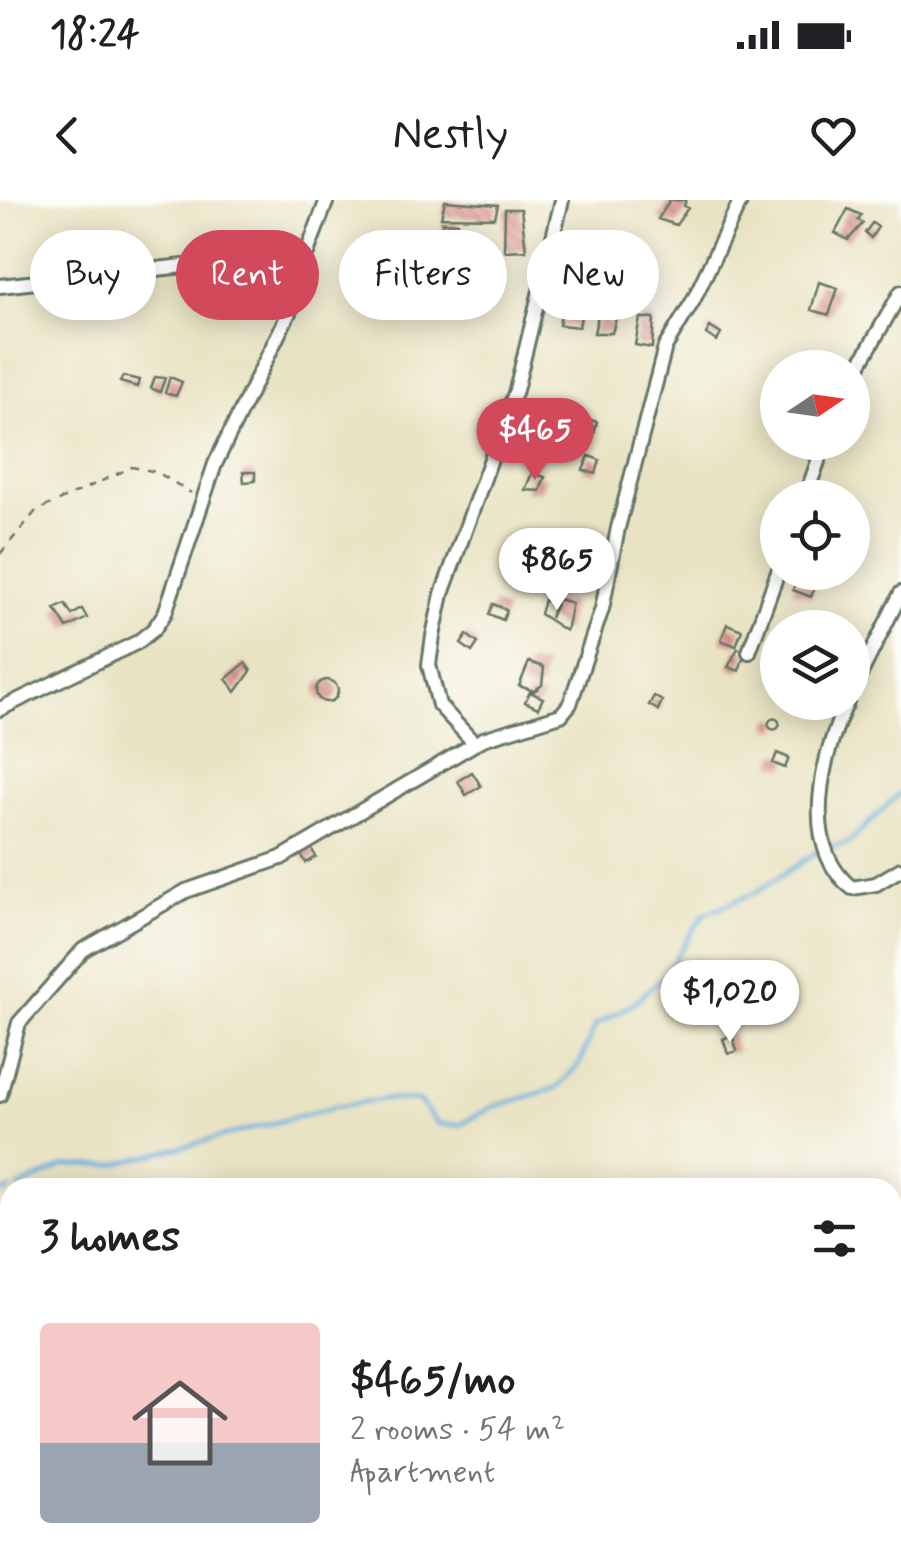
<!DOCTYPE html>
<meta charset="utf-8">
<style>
body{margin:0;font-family:Mynerve,sans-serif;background:#f6f6f6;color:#202124;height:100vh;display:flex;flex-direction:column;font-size:38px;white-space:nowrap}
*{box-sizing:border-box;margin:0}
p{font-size:32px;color:#757577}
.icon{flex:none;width:55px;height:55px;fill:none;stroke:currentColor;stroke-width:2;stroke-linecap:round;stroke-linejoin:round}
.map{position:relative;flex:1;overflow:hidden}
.side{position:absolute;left:0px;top:978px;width:902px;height:392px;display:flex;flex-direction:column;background:#fff;border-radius:30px 30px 0 0;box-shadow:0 5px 25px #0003}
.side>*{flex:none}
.guide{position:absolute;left:30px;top:30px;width:842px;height:90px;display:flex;gap:20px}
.needle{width:65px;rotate:77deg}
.fabs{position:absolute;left:760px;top:150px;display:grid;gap:20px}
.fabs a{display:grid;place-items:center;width:110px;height:110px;border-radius:50%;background:#fff;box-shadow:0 5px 25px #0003;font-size:50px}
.price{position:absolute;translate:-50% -85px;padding:0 22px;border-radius:35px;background:#fff;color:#222;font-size:32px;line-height:65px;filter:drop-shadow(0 2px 5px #0008)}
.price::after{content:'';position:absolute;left:50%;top:60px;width:30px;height:22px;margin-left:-15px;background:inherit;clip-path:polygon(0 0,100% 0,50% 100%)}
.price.current{background:#d1495b;color:#fff}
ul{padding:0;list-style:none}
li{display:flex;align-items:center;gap:30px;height:250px;padding:0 40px}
li span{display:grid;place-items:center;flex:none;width:280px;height:200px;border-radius:10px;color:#555}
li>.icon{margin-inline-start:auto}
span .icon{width:120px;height:120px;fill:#fffc;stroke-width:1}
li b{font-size:42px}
h2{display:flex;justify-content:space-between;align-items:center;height:120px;padding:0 40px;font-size:42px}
.tag{padding:0 35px;border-radius:45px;background:#fff;box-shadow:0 5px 25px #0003;font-size:35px;line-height:90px}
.tag.current{background:#d1495b;color:#fff}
.status{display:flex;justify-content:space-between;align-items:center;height:70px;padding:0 50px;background:#fff;direction:ltr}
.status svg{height:28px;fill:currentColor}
header{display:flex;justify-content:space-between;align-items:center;height:130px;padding:0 40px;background:#fff;font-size:45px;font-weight:600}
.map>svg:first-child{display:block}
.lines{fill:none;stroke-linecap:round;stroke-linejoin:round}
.stream{stroke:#69b0e0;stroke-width:4}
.building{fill:url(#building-back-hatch)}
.minor-casing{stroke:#676;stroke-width:18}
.path{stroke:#676;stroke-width:2.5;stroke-dasharray:8 8;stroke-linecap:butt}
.minor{stroke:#fff;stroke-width:12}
</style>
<div class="status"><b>18:24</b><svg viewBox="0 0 49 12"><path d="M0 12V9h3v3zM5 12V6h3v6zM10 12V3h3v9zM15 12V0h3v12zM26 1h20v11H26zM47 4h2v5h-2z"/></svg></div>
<header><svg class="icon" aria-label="back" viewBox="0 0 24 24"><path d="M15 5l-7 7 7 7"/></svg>Nestly<svg class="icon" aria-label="heart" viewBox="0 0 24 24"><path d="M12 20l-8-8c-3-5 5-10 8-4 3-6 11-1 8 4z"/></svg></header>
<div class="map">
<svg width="901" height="1368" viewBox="0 0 901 1368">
<defs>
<pattern id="building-back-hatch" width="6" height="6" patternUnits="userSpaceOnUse" patternTransform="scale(2.5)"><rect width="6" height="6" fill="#de9b93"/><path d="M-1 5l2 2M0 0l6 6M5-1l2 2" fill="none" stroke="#b38079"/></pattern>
</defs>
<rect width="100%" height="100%" fill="#fdfcf7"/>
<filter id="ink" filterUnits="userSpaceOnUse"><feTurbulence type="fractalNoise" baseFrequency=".01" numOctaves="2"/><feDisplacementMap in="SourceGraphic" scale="20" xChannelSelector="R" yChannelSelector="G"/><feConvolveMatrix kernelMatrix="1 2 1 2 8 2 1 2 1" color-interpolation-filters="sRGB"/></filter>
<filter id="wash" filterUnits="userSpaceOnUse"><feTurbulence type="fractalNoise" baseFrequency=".0048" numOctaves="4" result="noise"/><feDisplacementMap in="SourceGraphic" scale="40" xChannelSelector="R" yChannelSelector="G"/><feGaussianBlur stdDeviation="2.25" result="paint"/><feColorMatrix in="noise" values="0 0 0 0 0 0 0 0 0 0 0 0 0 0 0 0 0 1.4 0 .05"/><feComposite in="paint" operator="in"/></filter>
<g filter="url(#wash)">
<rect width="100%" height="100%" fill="#e9e3c3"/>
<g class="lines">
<path class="stream" d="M830,647L848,643L901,592
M18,988L65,966L114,965L334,907L384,899L419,901L437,924L460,925L492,907L557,888L580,863L595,825L630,806L663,777L704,714L757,692L821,649
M0,993L10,990"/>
</g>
<g id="blocks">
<path class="building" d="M670,0H686L684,6L688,8L676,25L658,19Z
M445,1L498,5L495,18L441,17Z
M505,9H521L526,50L504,51Z
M848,9L861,15L858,20L863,23L848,40L835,33Z
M442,22L458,23L457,52H441Z
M872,23L878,27L871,38L865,33Z
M470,50L505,66L498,81L458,67Z
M819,82L838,88L829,115L811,110Z
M566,90L585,94L579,127L559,125Z
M602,97L621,100L612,133H594Z
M640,118H654L652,148L635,145Z
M710,127L721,134L717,141L706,134Z
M123,176L139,180L137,187L120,182Z
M155,177L165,178L160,192L151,188Z
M170,177L182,182L176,196L165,193Z
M586,219L597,222L592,241L581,237Z
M589,256L600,260L596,274L583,270Z
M243,272H255V281L244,282Z
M532,273L545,277L540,291L525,290Z
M796,380L815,387L811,397L793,390Z
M558,399L572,403L566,431L540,414L544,400L554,403L550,418Z
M65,404L72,415L82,409L87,418L67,428L55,409Z
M493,404L507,410L503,420L489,414Z
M727,424L742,430L736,446L721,440Z
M467,435L478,443L472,452L461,444Z
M738,448L745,452L739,471L728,467Z
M529,462L544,467L542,485L534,491L519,486Z
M245,463L251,471L236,492L226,479Z
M316 491a11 11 0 1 1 22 0a11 11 0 1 1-22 0Z
M530,492L543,498L538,508L525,502Z
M654,496L662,501L658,510L649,505Z
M768.5 524a5.5 5.5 0 1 1 11 0a5.5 5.5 0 1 1-11 0Z
M777,553L789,558L785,568L773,563Z
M472,572L481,586L466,595L458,581Z
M310,646L316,657L306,663L300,652Z
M766,803L769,813L760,815L757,805Z
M732,835L737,851L728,854L723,839Z
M0,1286H7L8,1301H0Z"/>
</g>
</g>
<g filter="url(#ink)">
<use href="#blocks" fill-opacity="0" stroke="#676" stroke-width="2.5"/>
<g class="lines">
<defs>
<path id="minor" d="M0,86L184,66L303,63
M852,178L901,92
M805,298L825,242
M749,452L778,372
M852,491L901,393
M847,502C823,553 798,646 852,688L876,684L901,669
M0,509L138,442L154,429L165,413L215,264L301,88L303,63L327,0
M475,544L439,505L429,465L433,436L442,394L516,190L562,0
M0,895L19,823L83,750L186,691L281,658L483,539L561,515L570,504L602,409L618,328L665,147L693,101L741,0
M892,1118L901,1115
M242,1368L270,1360"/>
</defs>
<use href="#minor" class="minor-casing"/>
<path class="path" d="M0,354L36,311L132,267L157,272L191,293
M0,1019V1026
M0,1108L10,1117
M0,1152L10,1144
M0,1344L10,1340
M69,1360L70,1368"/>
<use href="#minor" class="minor"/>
</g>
</g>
</svg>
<div class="fabs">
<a><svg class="needle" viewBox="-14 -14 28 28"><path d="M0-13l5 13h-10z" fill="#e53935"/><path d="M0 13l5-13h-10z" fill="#757577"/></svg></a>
<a><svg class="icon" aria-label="locate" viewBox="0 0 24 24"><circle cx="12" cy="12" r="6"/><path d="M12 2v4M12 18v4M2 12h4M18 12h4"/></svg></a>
<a><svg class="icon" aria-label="layers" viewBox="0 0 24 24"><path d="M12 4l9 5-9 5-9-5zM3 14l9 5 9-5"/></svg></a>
</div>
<b class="price current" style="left:535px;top:283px">$465</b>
<b class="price" style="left:557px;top:413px">$865</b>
<b class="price" style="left:730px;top:845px">$1,020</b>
<div class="guide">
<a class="tag">Buy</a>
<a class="tag current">Rent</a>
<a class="tag">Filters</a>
<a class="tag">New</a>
</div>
<section class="side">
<h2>3 homes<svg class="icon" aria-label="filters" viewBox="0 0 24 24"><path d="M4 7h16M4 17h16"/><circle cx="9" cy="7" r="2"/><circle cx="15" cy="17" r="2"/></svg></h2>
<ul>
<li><span style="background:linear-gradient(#f6c9c9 60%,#9aa5b1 0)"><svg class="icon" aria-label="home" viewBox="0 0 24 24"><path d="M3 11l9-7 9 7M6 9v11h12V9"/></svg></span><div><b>$465/mo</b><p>2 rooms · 54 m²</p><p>Apartment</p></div></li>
</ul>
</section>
</div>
